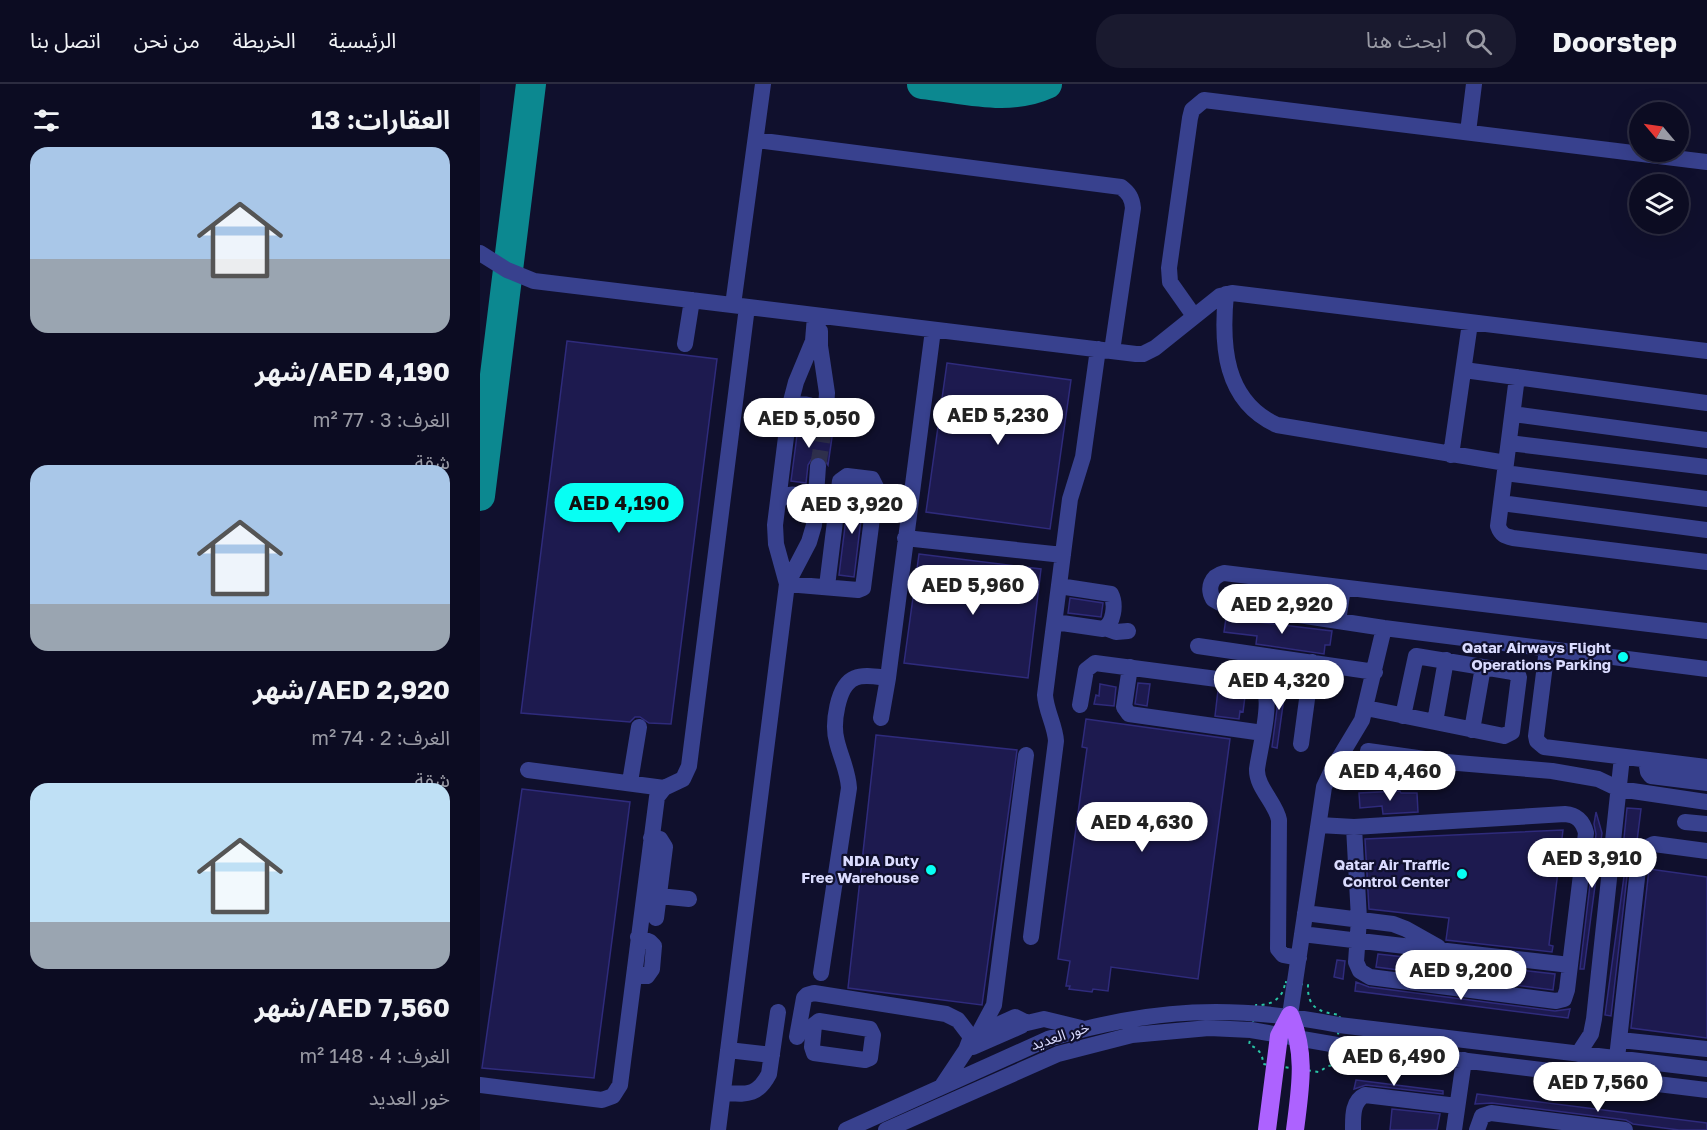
<!DOCTYPE html>
<html lang="ar">
<meta charset="utf-8">
<style>
body{margin:0;font-family:"Golos Text","Noto Sans Arabic",sans-serif;background:#1a1a2f;color:#f1f3f6;direction:rtl;height:100vh;display:flex;flex-direction:column;font-size:22px;white-space:nowrap}
*{box-sizing:border-box;margin:0}
p{font-size:20px;color:#9a9ba5}
.icon{flex:none;width:33px;height:33px;fill:none;stroke:currentColor;stroke-width:2;stroke-linecap:round;stroke-linejoin:round}
.map{position:relative;flex:1;overflow:hidden;direction:ltr}
.sheet{display:flex;flex-direction:column;background:#0c0c22;width:480px}
.sheet>*{flex:none}
.needle{width:39px;rotate:299deg}
.controls{position:absolute;left:1149px;top:18px;display:grid;gap:12px}
.controls a{display:grid;place-items:center;width:60px;height:60px;border-radius:50%;background:#0c0c22;box-shadow:0 6px 24px #0002,0 0 0 2px #2c2c40;font-size:30px}
.price{position:absolute;translate:-50% -51px;padding:0 14px;border-radius:21px;background:#fff;color:#222;font-size:20px;line-height:39px;filter:drop-shadow(0 2px 3px #0008)}
.price::after{content:'';position:absolute;left:50%;top:36px;width:18px;height:14px;margin-left:-9px;background:inherit;clip-path:polygon(0 0,100% 0,50% 100%)}
.price.active{background:#07fff3;color:#111}
ul{padding:0;list-style:none}
li{display:grid;align-content:center;gap:12px;height:318px;padding:0 30px}
li span{display:grid;place-items:center;height:186px;border-radius:18px;color:#555}
li>.icon{margin-inline-start:auto}
span .icon{width:108px;height:108px;fill:#fffc;stroke-width:1}
li b{font-size:26px}
h2{display:flex;justify-content:space-between;align-items:center;height:72px;padding:0 30px;font-size:26px}
header{display:flex;align-items:center;gap:36px;box-sizing:border-box;height:84px;padding:0 30px;background:#0c0c22;border-bottom:2px solid #2c2c40}
header strong{font-size:28px}
nav{display:flex;gap:33px;margin-inline-start:auto;font-size:21px}
.search{width:420px;height:54px;background:#1a1a2f;display:flex;align-items:center;gap:15px;box-sizing:border-box;padding:0 21px;border-radius:24px;color:#9a9ba5;font-size:22px}
main{display:flex;flex:1;min-height:0}
.map>svg:first-child{display:block}
.lines{fill:none;stroke-linecap:round;stroke-linejoin:round}
.taxiway{stroke:#0c8890;stroke-width:30}
.building{fill:#1d1a4f;stroke:#2f2b7c;stroke-width:1.5}
.minor-tunnel{stroke:#2e2f4c;stroke-width:16;stroke-dasharray:16 8;stroke-linecap:butt}
.path{stroke:#29c5a5;stroke-width:2;stroke-dasharray:3 4.5;stroke-linecap:butt}
.minor{stroke:#38418e;stroke-width:16}
.major{stroke:#ad62ff;stroke-width:18}
.poi-dot{fill:#07fff3;stroke:#10102d;stroke-width:2}
.labels{text-anchor:middle;stroke-width:4.5;stroke-linejoin:round;paint-order:stroke}
.poi-label{font-size:15px;font-weight:bold;fill:#dbdcff;stroke:#10102d;text-anchor:end}
.street-label{font-size:15px;fill:#dbdcff;stroke:#10102d}
</style>
<header>
<strong>Doorstep</strong>
<div class="search"><svg class="icon" aria-label="search" viewBox="0 0 24 24"><circle cx="10" cy="10" r="6"/><path d="M15 15l6 6"/></svg>ابحث هنا</div>
<nav><a>الرئيسية</a><a>الخريطة</a><a>من نحن</a><a>اتصل بنا</a></nav>
</header>
<main>
<div class="map">
<svg width="1227" height="1046" viewBox="0 0 1227 1046">
<rect width="100%" height="100%" fill="#10102d"/>
<g class="lines">
<path class="taxiway" d="M442,0C483,4 528,18 567,0
M0,412L51,0"/>
</g>
<path class="building" d="M87,257L237,275L191,640L169,639L160,633H155L150,638L41,629Z
M467,279L591,296L570,445L446,428Z
M319,336L335,338L336,344L344,349L353,346L348,381L343,373H333L328,381L326,399L311,397Z
M369,410L384,411L374,493L359,491Z
M439,470L561,485L548,594L424,579Z
M590,514L623,519L621,533L588,529Z
M746,534L852,547L850,561H845L844,570L776,560L777,552L744,548Z
M797,597L806,599L797,664L792,663L797,625Z
M658,599L670,600L667,622L655,620Z
M620,600L636,603L634,622L614,620L616,611L619,612Z
M738,606L761,609V612H765L763,628L760,627L759,635L735,632Z
M606,635L750,655L718,895L631,883L628,907L613,905L612,908L589,905L590,902H586L590,877L578,875L607,664L602,663Z
M396,651L537,666L502,921L368,904Z
M42,705L150,718L114,994L2,984Z
M920,707L921,709H937L938,728L903,730L902,722L880,724L879,709Z
M1147,724L1161,725L1157,757L1152,761L1150,766L1131,932L1125,931L1145,785L1141,784Z
M1116,728L1122,749L1104,885H1100L1116,750L1114,740Z
M1083,746L1069,861L1073,862L1072,868L966,856L969,834L889,825L885,755Z
M1169,785L1227,793V954L1151,944Z
M898,870L1075,890L1073,906L896,883Z
M857,876L865,877L863,895L854,893Z
M876,898L889,903L1075,927L1090,925L1088,934L875,907Z
M876,996L963,1007V1010L886,1001L874,1005Z
M997,1010L1227,1039V1046H1199L1153,1040L1146,1036L1012,1019L995,1020Z
M912,1025L960,1030L957,1046H910Z"/>
<g class="lines">
<path class="minor-tunnel" d="M338,382L345,339"/>
<path class="path" d="M805,898L828,901C827,925 840,928 860,931L855,981L848,982L839,988L783,980C783,971 779,964 769,961L776,921C791,922 804,914 805,898Z"/>
<path class="minor" d="M988,48L994,0
M276,56L641,103C649,109 652,114 653,124L632,267
M0,169L27,186L54,197L656,270H663L675,264L740,212L752,209L1227,267
M746,210C741,261 744,317 797,341L1026,379
M253,221L283,0
M714,232L690,198L689,184L710,34L712,26L724,16L1227,78
M340,247V262L347,309L345,339
M205,260L212,216
M984,286L1227,319
M1037,293L1018,442C1021,451 1025,452 1033,454L1227,478
M310,321C326,319 334,320 345,332
M1033,330L1227,356
M1029,359L1227,383
M971,371L990,239
M1025,389L1227,415
M298,418C310,404 326,412 335,425
M1021,419L1227,446
M425,454L583,471
M307,500L378,506L383,504L396,403L392,395L367,392L360,397L347,502
M307,500L329,458L334,441L338,382
M858,537L863,504
M575,538L623,545C634,540 636,520 631,510L579,502
M625,544L636,548L648,547
M1227,547L744,489C731,492 727,504 733,515L740,519L904,544L1227,585
M718,562L895,588
M1067,565L1056,652L1057,657L1064,663L1227,683
M650,583L644,623L649,630L783,649
M600,621L606,586L615,579L775,600C780,602 783,604 785,609C791,622 779,669 777,685C776,703 796,719 799,736L798,865L803,871L819,874
M886,624L1024,652L1032,648L1039,593L1033,588L936,572L923,632
M401,634L408,594
M955,638L966,576
M992,646L1003,583
M821,660L832,578
M888,667L966,678L1072,687L1118,695L1139,705L1227,718
M1166,676L1168,688L1171,692L1227,699
M48,686L184,704
M150,698L159,643
M1205,738L1227,740
M839,741L874,743L1085,730C1097,731 1103,737 1106,749L1087,906L1084,915L1076,917L890,893L880,887L876,878L879,835L874,743
M171,754L180,755L185,763L176,834
M179,812L209,815
M825,829L913,840L926,845L958,863
M822,850C911,861 1000,870 1090,881
M551,853L576,657C575,641 566,627 565,611L590,415L603,373L618,265
M341,889L369,704C368,687 361,674 357,658C352,641 357,601 375,594C384,590 398,593 408,594L453,246
M154,892H167L172,885L174,862L170,858L158,853
M810,931L844,703L852,686L882,636L904,544
M339,937L390,945L393,951L390,974L385,976L334,969L332,963L334,941Z
M499,949L514,921L546,671
M317,953L324,914L327,911L334,909L466,930L478,936L491,953
M1140,956L1227,965
M493,963L541,942
M248,966L292,971
M1098,970L1111,950L1114,935L1142,673
M1137,974L1160,767L1174,760L1227,767
M0,1001L122,1016L133,1012L140,1001L177,713L184,704L203,695L209,682L267,223
M462,1002L486,966L491,953L535,933L547,939L564,935L601,944
M243,1009C266,1010 277,1013 289,990L298,928
M238,1046L307,500L296,460L295,441L310,321L316,298L333,257L335,232
M366,1046L568,955C672,924 753,920 859,941L1227,985
M406,1046L578,970L652,951L729,944L771,946L857,961L1227,1006
M873,1046C873,1033 872,1017 885,1011L977,1022
M974,1046L984,976
M997,1046L1002,1032L1011,1029L1145,1046"/>
<path class="major" d="M810,931C827,971 820,1005 815,1046
M787,1046L799,952L810,931"/>
</g>
<g class="poi-dot">
<circle cx="1143" cy="573" r="6"/>
<circle cx="451" cy="786" r="6"/>
<circle cx="982" cy="790" r="6"/>
</g>
<g class="labels">
<g class="poi-label">
<text x="1131" y="569">Qatar Airways Flight<tspan x="1131" dy="17">Operations Parking</tspan></text>
<text x="439" y="782">NDIA Duty<tspan x="439" dy="17">Free Warehouse</tspan></text>
<text x="970" y="786">Qatar Air Traffic<tspan x="970" dy="17">Control Center</tspan></text>
</g>
<g class="street-label">
<text transform="translate(580 952) rotate(-18)" y="5">خور العديد</text>
</g>
</g>
</svg>
<div class="controls">
<a><svg class="needle" viewBox="-14 -14 28 28"><path d="M0-13l5 13h-10z" fill="#e53935"/><path d="M0 13l5-13h-10z" fill="#9a9ba5"/></svg></a>
<a><svg class="icon" aria-label="layers" viewBox="0 0 24 24"><path d="M12 4l9 5-9 5-9-5zM3 14l9 5 9-5"/></svg></a>
</div>
<b class="price" style="left:518px;top:362px">AED 5,230</b>
<b class="price" style="left:329px;top:365px">AED 5,050</b>
<b class="price active" style="left:139px;top:450px">AED 4,190</b>
<b class="price" style="left:372px;top:451px">AED 3,920</b>
<b class="price" style="left:493px;top:532px">AED 5,960</b>
<b class="price" style="left:802px;top:551px">AED 2,920</b>
<b class="price" style="left:799px;top:627px">AED 4,320</b>
<b class="price" style="left:910px;top:718px">AED 4,460</b>
<b class="price" style="left:662px;top:769px">AED 4,630</b>
<b class="price" style="left:1112px;top:805px">AED 3,910</b>
<b class="price" style="left:981px;top:917px">AED 9,200</b>
<b class="price" style="left:914px;top:1003px">AED 6,490</b>
<b class="price" style="left:1118px;top:1029px">AED 7,560</b>
</div>
<section class="sheet">
<h2>العقارات: 13<svg class="icon" aria-label="filters" viewBox="0 0 24 24"><path d="M4 7h16M4 17h16"/><circle cx="9" cy="7" r="2"/><circle cx="15" cy="17" r="2"/></svg></h2>
<ul>
<li><span style="background:linear-gradient(#a9c7e8 60%,#9aa5b1 0)"><svg class="icon" aria-label="home" viewBox="0 0 24 24"><path d="M3 11l9-7 9 7M6 9v11h12V9"/></svg></span><div><b>AED 4,190/شهر</b><p>الغرف: 3 · 77 m²</p><p>شقة</p></div></li>
<li><span style="background:linear-gradient(#a9c7e8 75%,#9aa5b1 0)"><svg class="icon" aria-label="home" viewBox="0 0 24 24"><path d="M3 11l9-7 9 7M6 9v11h12V9"/></svg></span><div><b>AED 2,920/شهر</b><p>الغرف: 2 · 74 m²</p><p>شقة</p></div></li>
<li><span style="background:linear-gradient(#bfe0f5 75%,#9aa5b1 0)"><svg class="icon" aria-label="home" viewBox="0 0 24 24"><path d="M3 11l9-7 9 7M6 9v11h12V9"/></svg></span><div><b>AED 7,560/شهر</b><p>الغرف: 4 · 148 m²</p><p>خور العديد</p></div></li>
</ul>
</section>
</main>
